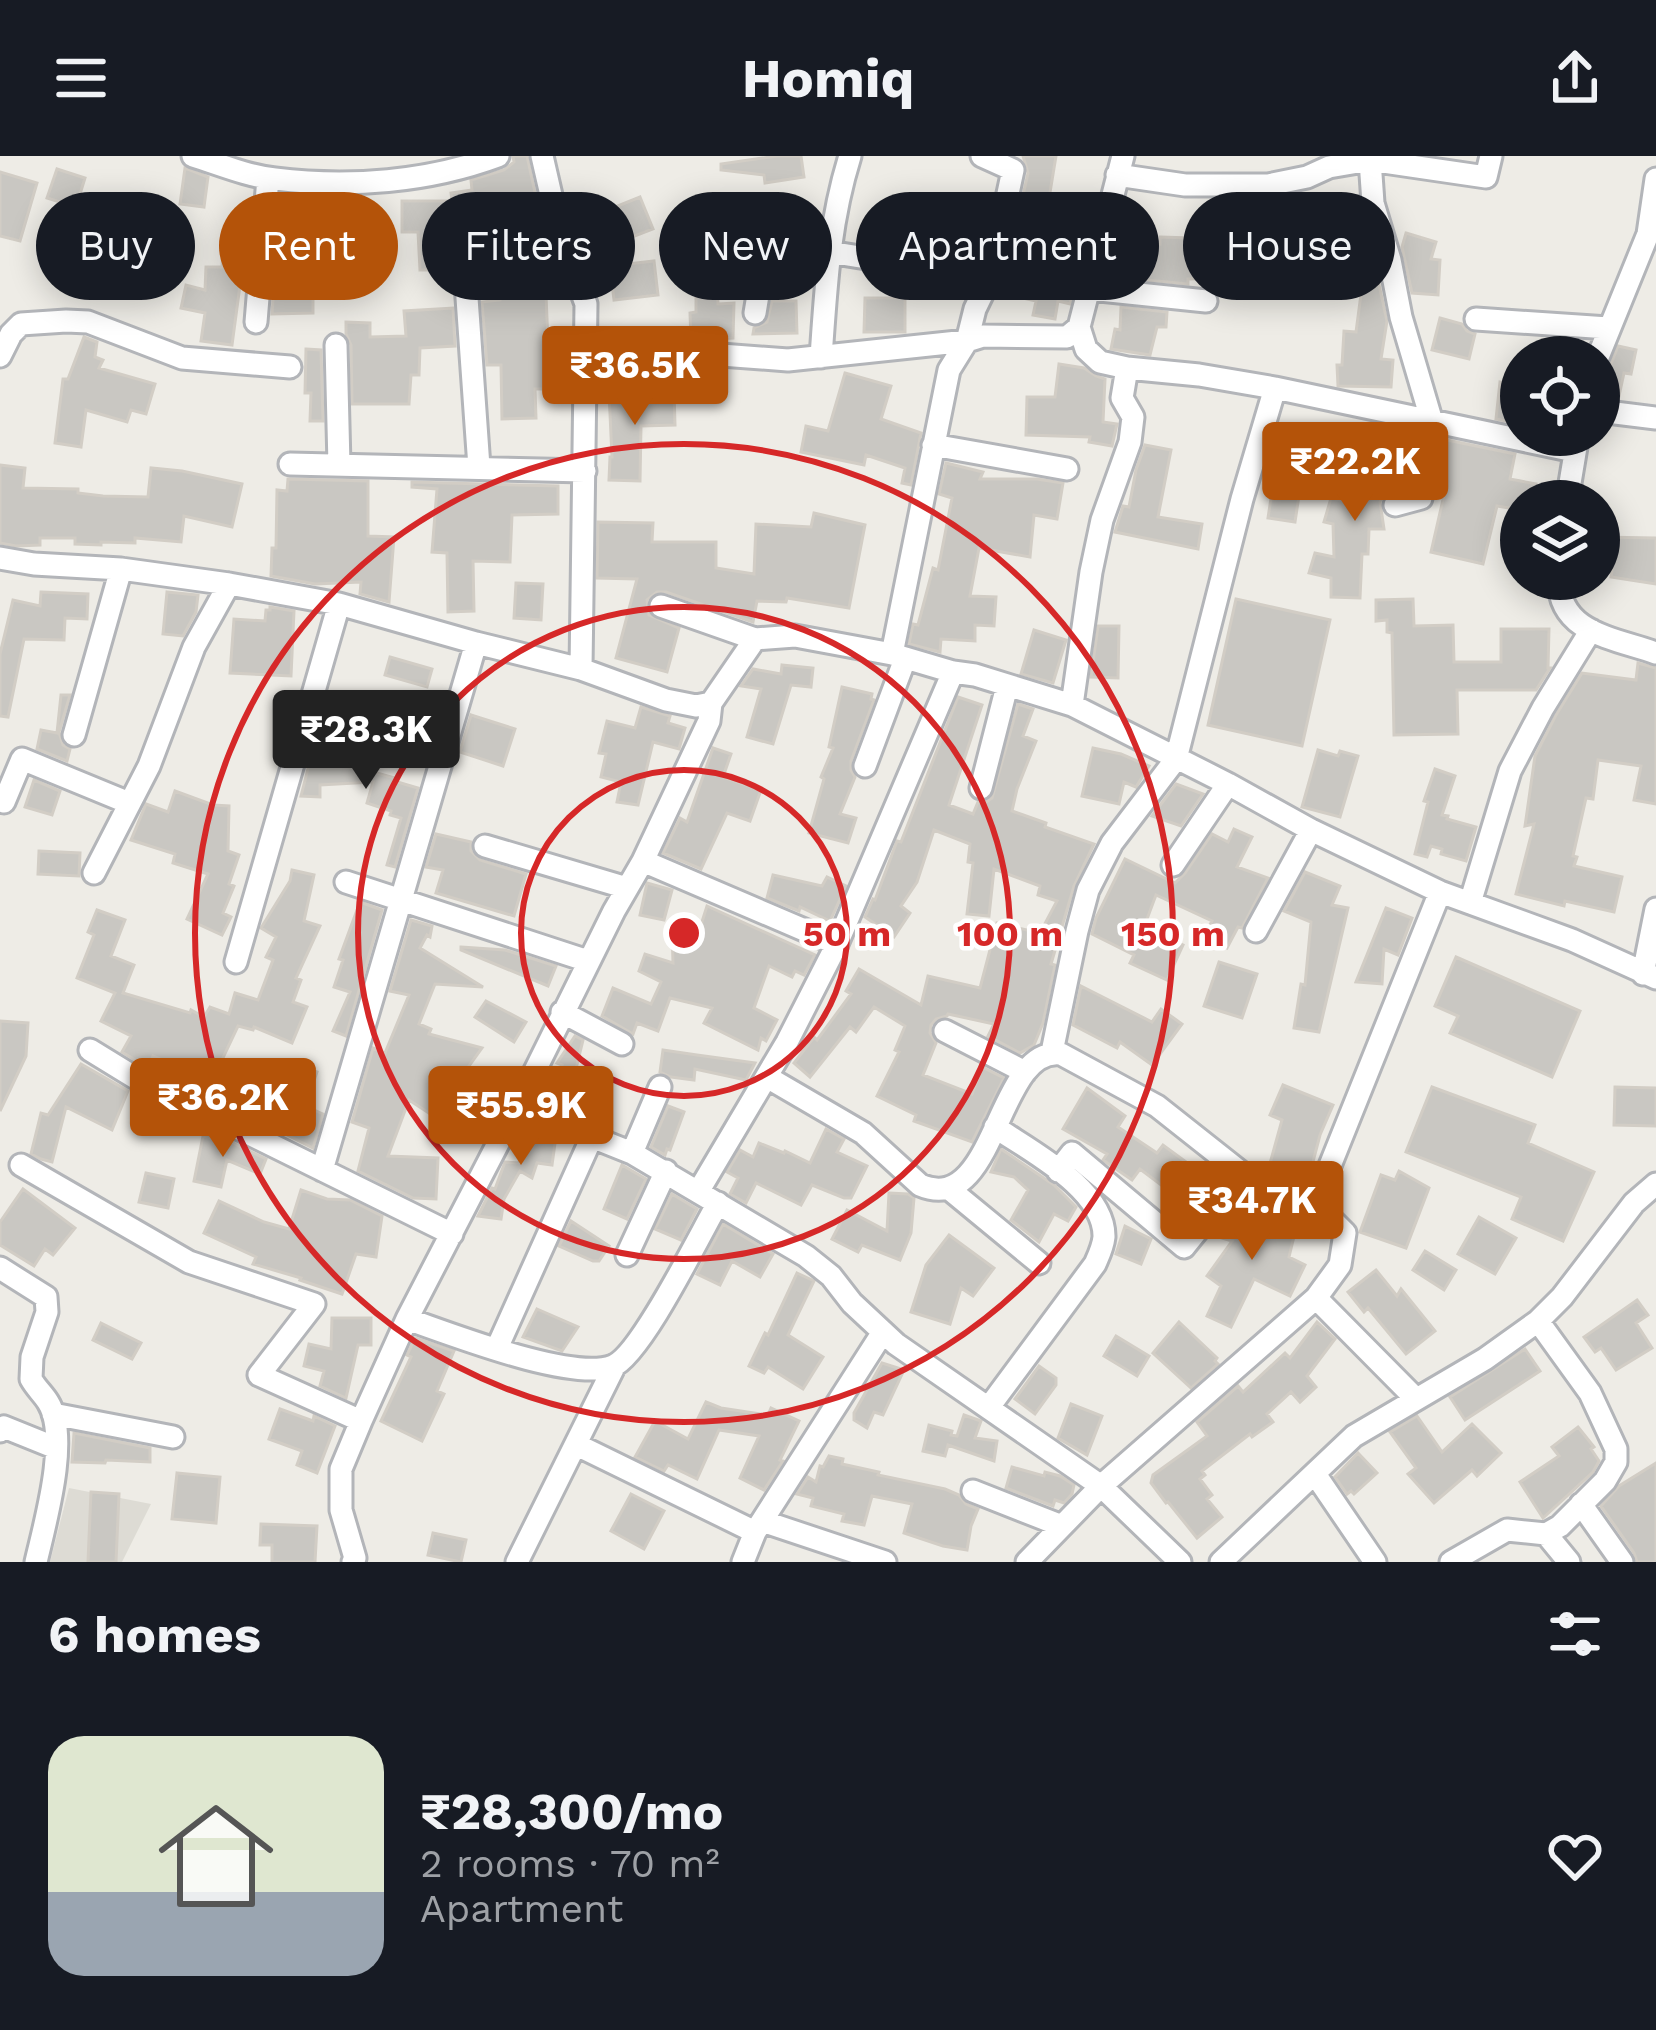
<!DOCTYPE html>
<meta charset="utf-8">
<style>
body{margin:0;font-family:"Work Sans",sans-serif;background:#242831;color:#f1f3f6;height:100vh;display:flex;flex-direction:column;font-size:45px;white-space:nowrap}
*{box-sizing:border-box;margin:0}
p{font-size:39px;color:#9ea1a6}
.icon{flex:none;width:66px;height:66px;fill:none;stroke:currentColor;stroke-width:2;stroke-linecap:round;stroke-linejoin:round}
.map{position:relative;height:1406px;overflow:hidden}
.drawer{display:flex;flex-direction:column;background:#171b24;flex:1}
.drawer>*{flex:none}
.guide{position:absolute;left:36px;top:36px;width:1584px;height:108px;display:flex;gap:24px}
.tools{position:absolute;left:1500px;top:180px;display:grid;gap:24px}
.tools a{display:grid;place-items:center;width:120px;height:120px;border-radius:50%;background:#171b24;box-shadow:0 6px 30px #0003;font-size:60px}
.price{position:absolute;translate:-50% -102px;padding:0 27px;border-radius:12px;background:#b45309;color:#fff;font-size:39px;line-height:78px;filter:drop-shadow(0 3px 6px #0008)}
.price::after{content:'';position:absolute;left:50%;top:72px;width:36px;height:27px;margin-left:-18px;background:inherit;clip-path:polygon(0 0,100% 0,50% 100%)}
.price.active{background:#222;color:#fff}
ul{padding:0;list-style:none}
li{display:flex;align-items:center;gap:36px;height:300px;padding:0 48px}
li+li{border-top:3px solid #363941}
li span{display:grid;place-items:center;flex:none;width:336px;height:240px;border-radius:36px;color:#555}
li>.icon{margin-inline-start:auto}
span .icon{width:144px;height:144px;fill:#fffc;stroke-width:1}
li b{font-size:51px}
h2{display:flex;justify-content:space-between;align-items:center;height:144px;padding:0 48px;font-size:51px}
.chip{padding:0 42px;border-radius:54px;background:#171b24;box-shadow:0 6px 30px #0003;font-size:42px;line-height:108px}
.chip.active{background:#b45309;color:#fff}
header{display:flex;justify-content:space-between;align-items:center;height:156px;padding:0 48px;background:#171b24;font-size:54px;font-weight:700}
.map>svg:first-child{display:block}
.education{fill:#dddbd4}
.building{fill:#c9c7c2;stroke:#d2cdc5;stroke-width:3}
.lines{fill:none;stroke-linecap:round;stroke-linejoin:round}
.minor-casing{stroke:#b3b5b9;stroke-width:27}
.minor{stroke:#fff;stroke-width:21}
.ring{fill:none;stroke:#d62828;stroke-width:6}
.centre{fill:#d62828;stroke:#fff;stroke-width:6}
.ring-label{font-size:36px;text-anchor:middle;font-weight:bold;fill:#d62828;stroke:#fff;stroke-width:9;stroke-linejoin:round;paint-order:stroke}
</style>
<header><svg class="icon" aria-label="menu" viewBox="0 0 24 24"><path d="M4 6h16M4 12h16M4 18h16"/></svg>Homiq<svg class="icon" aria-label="share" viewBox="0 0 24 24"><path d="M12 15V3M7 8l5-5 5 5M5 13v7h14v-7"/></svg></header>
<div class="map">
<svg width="1656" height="1406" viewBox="0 0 1656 1406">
<rect width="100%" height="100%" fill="#eeece6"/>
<path class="education" d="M69,1332L151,1348L122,1406H50Z"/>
<path class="building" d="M513,0H527L544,78L554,104V112L545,116L548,186L560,187L559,221L544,220L543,233H535L536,262L502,263L501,209H487L482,146L500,144V140H519L520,102L515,81L437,89V114H420L418,76H402V45H452L451,37L472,34L471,24L504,14L514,6Z
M777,0H801L804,21L765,27L764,19L721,14V8Z
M1023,0H1056L1044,73L1082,78L1077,118L1070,148L1058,145L1055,163L1033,159L1036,145L1019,141L1031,76L1015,75L1028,17Z
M185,12L208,21L204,51L180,48Z
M57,13L85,22L76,51L47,42Z
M0,16L37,27L20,85L0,80Z
M945,40L946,73L981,83L974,104L897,92L899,69L921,71L920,41Z
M1290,40L1303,44L1288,90L1269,84L1282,41Z
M640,41L653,73L606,91L601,79L579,85L572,65L582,61L583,64Z
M319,42L366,43V78L343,76L300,79L298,43Z
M699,53L737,54L736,91L697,90Z
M773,54L816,61L813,80L770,76Z
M1406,77L1436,86L1431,103L1440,104L1438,139L1412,137L1402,91Z
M1160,81L1190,82L1189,95L1220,94V96L1273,98L1272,128L1234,126L1235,122L1188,123V128L1135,123L1138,86L1160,88Z
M1336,84L1370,88L1387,165L1381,203L1393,204L1391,231L1338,230L1337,209H1342L1344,175L1356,176L1363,123L1331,119Z
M223,91L245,92L232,189L201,185L205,157L181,152L186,129L205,134L206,111H222Z
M654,105L658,139L614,144L610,110Z
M275,117H313V157L272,158Z
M717,131L718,148L734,147L733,182L691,184L690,157L696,156V132Z
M865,142H905V176H864Z
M772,145H796L797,177L753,178L754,172L767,166Z
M1121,151L1167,156L1166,171H1157L1150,199L1111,193L1115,173L1120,174Z
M453,152L455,190L420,192L419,219H411L409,248H352L351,189L346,178V166L370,167V181L406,180L404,155Z
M1440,162L1462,168L1467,175L1475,178L1469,203L1432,194Z
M84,181L97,186L95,201L103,204L99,212L155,228L146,258L131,254L127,266L86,254L81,291L55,287L63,223H68Z
M1618,190L1636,194L1631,218L1624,217L1619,240L1600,236L1605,214L1611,208Z
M306,193L321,194L323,265H310L311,237H305Z
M1059,208L1084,212L1096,220L1105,223L1103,266L1117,268L1112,290L1089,286L1090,281L1026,279L1027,241H1055Z
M845,217L891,230L881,263L921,277L911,329L902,327L905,312L866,299L864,309L801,296L806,270L828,275Z
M1500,226L1521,228V268L1496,263Z
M674,235L675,269L641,270L640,325L609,324L610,301H612L609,236Z
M1447,284L1515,298L1510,323L1536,328L1532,345H1521V354L1497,350L1483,408L1431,396L1444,339L1437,338Z
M1145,289L1171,294L1158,361L1202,368L1198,393L1115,376L1123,350L1129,351L1136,314Z
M1356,297L1400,311L1392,334L1383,337L1380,346L1384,373H1369L1368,398H1362L1360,442L1331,441V422L1309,417L1315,397L1334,401L1333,368L1324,366L1331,342L1341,344Z
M946,307L983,316L980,323H1037L1063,327L1057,363L1034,359L1030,401L979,392L970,440L996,441L994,470L975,469V485L941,483L940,496L909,488L913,468L918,469L933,412L938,414L952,342L939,338Z
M0,309L25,312L23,332L78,333V337L103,340L148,341L151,312L182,315L242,328L232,371L184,360L181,386L135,382V387L101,386V389L75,388V382H40V389L16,390L0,387Z
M288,323L368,325V380L394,381L389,446L360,438L361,426L315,428L271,420L272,392H276L277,334L287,335Z
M412,326L558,330V358L512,359L510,406L473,405L474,455L448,456L447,397L432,396L437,333L412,331Z
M1273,329L1300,333L1295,366L1268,362Z
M814,357L865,369L849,452L787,442L786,446L757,445L753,466L666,436H657L647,444L649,459L679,472L667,516L616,502L637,423L597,422L598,366L653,367L652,386H716V412L754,418L756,368L811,371Z
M1599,381L1656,382V428L1611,421L1612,414L1599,413Z
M516,427L543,428L541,464L514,462Z
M41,436L88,438L87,463L65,462L64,484L24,483L8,561L0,560V498L13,444L40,450Z
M167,436L198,439L196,456L183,480L163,478Z
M1236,443L1330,464L1302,590L1208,569Z
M1413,443L1414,470L1453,469L1454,506H1501V473H1549L1548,512H1550L1536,534H1457L1458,578L1394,579L1392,477L1387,476V464L1376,465V444Z
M270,451L294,455L291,520L230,517L234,463L265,465L266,454H270Z
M1098,470H1119L1118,522L1091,521Z
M1034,474L1066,484L1053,527L1021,518Z
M390,501L432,513L427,531L385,519Z
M1638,507L1656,512V648L1634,644L1641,610L1598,604L1593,643L1586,642L1573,700L1577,701L1574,710L1622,721L1614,756L1565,745L1564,750L1516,738L1534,668L1525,670L1535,600L1556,559L1582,517L1636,524Z
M782,509L813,512L811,531L791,529L773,588L747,581L761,533L741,530L753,513L781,518Z
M842,531L872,538L871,543L874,544L851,605V614L855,621L840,658L856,662L848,687L809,677L824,623L821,621L833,592L829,591Z
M61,539H70L59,576L63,589L70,593L67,605L37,593L41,574L57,577Z
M958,541L982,549L949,649L973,658L978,646H986L992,642L1018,548L1033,553L1023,580L1036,585L1017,633L1012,655L1046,667L1045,671L1094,688L1074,730L1051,808L1055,809L1043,867L1034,889L1020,897L988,880L994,868L948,858L947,860L936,863L931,869L930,877L936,887L923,919L972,938L982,911L1004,922L972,986L914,965L916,959L877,940L899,896L895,894L905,870L874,851L856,876L850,871L810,921L794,907L814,881L817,884L851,838L846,835L859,813L921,849L928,820L980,832L997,767L1040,777L1057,745L1038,739L1040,730L994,713L989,760L967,758L973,707L968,706L970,688L934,674L917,726L901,750L910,757L894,781L865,761L873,743L875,744L897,685L901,686Z
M641,551L670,560L668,567L685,572L679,593L653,586L638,649L617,646L621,626L601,621L606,598L599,597L607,565L635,572Z
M411,553L440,556L430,591L409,590Z
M471,559L515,573L503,610L460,596Z
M713,592L731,598L723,621L761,634L750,665L727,657L701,713L663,697L680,662L687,666Z
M1093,592L1121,598L1149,610L1136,631L1124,626L1119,648L1082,640Z
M1318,594L1338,600L1340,595L1358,600L1340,661L1302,651Z
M311,601H321V606L334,605L395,622L394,625L418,632L395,711L387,709L401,662L390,659L391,655L367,647L373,626L320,629V641L301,640Z
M1435,613L1455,620L1442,659L1448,660L1447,663L1476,671L1466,705L1441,698L1442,693L1431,690L1427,701L1415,698L1428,646L1424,645Z
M34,624L60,635L52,659L25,651Z
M1176,628L1203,638L1181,670L1152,660Z
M175,635L213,649L229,650L228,695L239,699L229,728L234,730L223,757L231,761L222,779L187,763L208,718L173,707L175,698L131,684L146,648L168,656Z
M1234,673L1252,681L1237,711L1268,722L1242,772L1238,771L1227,792L1204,780L1212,765L1156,739L1144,771L1183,789L1167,824L1130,807L1134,799L1092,778L1096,762L1125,703L1175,727L1185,717L1212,678L1228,686Z
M436,678L471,686V695L480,704L526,718L514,760L436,737L443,714L426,711Z
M39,695L80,697L79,720L38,718Z
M292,714L314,719L304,765L320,770L296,822L301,824L293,846L307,851L292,887L254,871L253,874L238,870L212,925L153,900L149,909L140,907L122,896L131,880L101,865L115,837L77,822L94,779L88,776L97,754L125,764L111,800L134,809L123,837L190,857L191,854L204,861L210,851L229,858L235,837L258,844L273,804L266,801L276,781L261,772L290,725Z
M1305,716L1340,730L1332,749L1348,752L1319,876L1294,872L1301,828L1305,829L1311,766L1284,755Z
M773,719L822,730L827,721L846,730L830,765L800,751L799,755L767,742Z
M647,727L672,734L664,764L640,759Z
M360,746L382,754L346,880L333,875L350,836L334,831L343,804L339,803Z
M707,750L815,799L804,819L795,815L792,821L769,810L754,852L777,864L766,885L761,882L758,894L704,867L712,852L670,842L658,875L637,867L633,878L602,860L613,832L651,848L661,826L639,815L645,798L673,807L672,773L700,772Z
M1386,752L1412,762L1398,799L1384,793L1382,828L1356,826Z
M411,764L432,770L430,781L427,779L420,792L483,831L435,828L419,868L431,873L429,878L482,892L456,928L468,935L447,969L409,944L388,1000L438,1002L436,1043L413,1042L358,1015L369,972L352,966L373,892L385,897L409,839L390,835Z
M461,791L505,794L556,810L548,830L461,794Z
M1456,801L1580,855L1552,921L1450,877L1458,860L1435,850Z
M1219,806L1257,818L1242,862L1204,850Z
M1081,830L1152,866L1161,853L1182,868L1152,909L1120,886L1117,892L1073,869Z
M486,845L526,866L514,886L475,861Z
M0,865L28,867L26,900L0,955Z
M575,880L583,884L575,917L597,924L593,931L607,938L593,965L544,940L562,909L557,907Z
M663,894L697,899L755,907L746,924L695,913L694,924L671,921L660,916Z
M287,906L317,916L305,950L323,958L313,992L242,956L251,941L271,952Z
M81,908L128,935L112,974L66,951L52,1006L41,1003L31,998L41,957L48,959Z
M1283,929L1333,949L1320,979L1309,1021L1269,1011L1282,964L1270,959Z
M1432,931L1535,969L1528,987L1594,1016L1563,1085L1512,1063L1521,1041L1406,996Z
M1615,931L1656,932V970L1614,969Z
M1087,932L1125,960L1118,971L1157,997L1163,989L1193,1011L1173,1038L1140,1013L1132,1024L1103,1004L1107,998L1063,973Z
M668,950L684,956L670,994L667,993L665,999L651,991Z
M531,967L556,980L552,1009L537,1007L532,1022L520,1015L504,1043L501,1063L478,1060L492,1032L495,1033L505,1006L519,1007L524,973H528Z
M826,973L844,983L837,996L867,1010L851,1042H844L812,1029L801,1049L756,1027L746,1047L730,1038L738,1022L727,1016L740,994L753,1001L759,987L784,997L785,995L810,1007Z
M203,980L231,986L266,1003L260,1018L227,1004L221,1031L194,1025Z
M1001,993L1054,1029L1076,1051L1068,1065L1054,1058L1039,1086L1011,1064L1028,1034L1014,1021L991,1016Z
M622,1009L646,1023L627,1063L604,1053Z
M1399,1015L1429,1032L1406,1092L1360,1076L1381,1019L1395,1024Z
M146,1017L174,1023L168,1052L139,1046Z
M23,1033L75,1072L53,1099L45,1093L34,1110L0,1089V1066Z
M301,1034L327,1043L350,1044L382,1060L376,1101L356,1098L342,1138L300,1124L301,1122L253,1108L256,1101L204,1077L219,1045L264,1066L289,1073Z
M889,1037L908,1038L914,1042L911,1077L900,1104L862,1089L858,1096L832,1083L847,1054L887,1075Z
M672,1038L697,1053L681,1084L655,1073Z
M1234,1053L1266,1065L1296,1072L1289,1101L1305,1109L1290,1140L1254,1123L1231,1171L1207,1160L1221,1130L1207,1120L1232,1085L1222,1082Z
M1479,1061L1516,1082L1495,1118L1458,1098Z
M571,1065L609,1090L599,1105H593L559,1090Z
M723,1068L773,1098L760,1121L732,1105L720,1129L697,1118Z
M1125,1070L1151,1083L1141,1108L1116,1098Z
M949,1079L994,1112L973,1140L961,1132L950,1168L911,1156L926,1109Z
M1425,1095L1456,1114L1444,1134L1413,1114Z
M1376,1114L1397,1140L1401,1133L1435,1175L1406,1198L1368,1152L1364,1156L1348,1136Z
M797,1117L814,1125L788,1179L823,1201L803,1233L768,1211L764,1217L749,1210L765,1177L768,1179Z
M1637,1144L1648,1159L1636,1167L1652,1192L1616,1214L1601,1192L1595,1196L1584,1181Z
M537,1153L578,1171L562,1195L523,1181Z
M332,1162H371V1189H358L346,1242L320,1230L324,1215L304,1210L309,1188L331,1193Z
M1179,1166L1217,1202L1215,1205L1218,1208L1191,1232L1153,1197Z
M1317,1166L1335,1183L1307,1220L1316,1231L1300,1246L1291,1236L1267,1258L1273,1266L1252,1281L1250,1278L1202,1315L1205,1319L1200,1323L1212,1339L1207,1343L1222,1361L1197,1382L1168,1346L1166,1347L1151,1327L1153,1319L1207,1280L1197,1266L1238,1230L1243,1236L1285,1197L1290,1202Z
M101,1167L141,1187L132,1203L93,1184Z
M1116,1180L1149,1200L1137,1220L1104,1200Z
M415,1182L454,1195L437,1235L444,1238L422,1285L381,1265L411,1201L407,1199Z
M1525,1193L1540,1215L1465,1264L1450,1241Z
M882,1207L904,1214L883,1259L874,1256L867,1272L854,1264V1257Z
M1039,1210L1056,1222V1229L1035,1258L1015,1243Z
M706,1246L721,1252L768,1259L771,1252L799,1265L780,1304L783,1305L764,1334L740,1322L759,1280L719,1274L697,1323L668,1309L664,1315L635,1301L655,1265L688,1283Z
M1071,1248L1102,1260L1087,1299L1058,1282Z
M280,1253L313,1265L314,1260L335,1270L317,1317L297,1309L302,1295L269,1283Z
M964,1259L981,1265L975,1282L997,1285L994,1305L948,1289L945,1300L923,1295L929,1269L952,1275L951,1279L957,1280Z
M1417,1260L1442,1296L1472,1268L1501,1297L1477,1320L1472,1314L1434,1347L1408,1318L1416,1312L1390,1276Z
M1578,1271L1594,1291L1591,1293L1599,1305L1593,1316L1543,1362L1520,1326L1559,1300L1552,1291Z
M74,1277L150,1292V1306L106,1304L105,1307L72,1306Z
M1358,1297L1377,1317L1354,1338L1351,1335L1347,1338L1335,1321Z
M829,1300L843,1303L842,1308L879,1316L878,1319L945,1333L959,1339L966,1348L978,1353L971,1370L967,1394L943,1390L904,1377L912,1348L872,1340L864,1369L842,1365L844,1358L811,1350L813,1342L797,1338L808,1321L816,1326L820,1310L823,1311Z
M1656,1307V1406H1637L1634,1397L1601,1350L1619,1330Z
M1012,1311L1044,1320L1045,1316L1060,1320L1074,1329L1072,1338L1064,1347L1055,1344L1053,1350L1006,1332Z
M177,1317L220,1321L216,1367L172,1363Z
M91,1336L119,1338L116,1406H88Z
M631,1338L664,1355L644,1393L611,1375Z
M261,1368L317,1370L315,1406H272V1389H260Z
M433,1377L466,1384L461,1406L428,1399Z"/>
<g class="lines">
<defs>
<path id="minor" d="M193,0C219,8 247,20 275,23C349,32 428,26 498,0
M542,0L559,74L586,148L581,513
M1370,4L1373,47L1390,104L1401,161L1432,266L1421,342L1395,349
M1117,19L1185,29H1268L1307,21L1329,11L1370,4L1486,21L1491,0
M466,128L479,311
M1090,133L1206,145
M755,157L766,91L829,96L990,122
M1476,163L1608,172
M256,166L268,22
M1079,171L1086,193L1100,206L1127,212L1199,219L1275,232L1574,295
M336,189L339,309
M0,200L11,178L21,168L66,165L88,166L182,202L290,211
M821,201C826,131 829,67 850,0
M1598,201L1648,78L1656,23
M586,209L721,199L788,204L967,185L975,153L990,122L1013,14L982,0
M1599,255L1656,262
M933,289L1067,313
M290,308L585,315
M1567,345L1578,279
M0,402L34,408L121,413L229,428L339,448L476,487L581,513L666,544L696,550L711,547L755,483L795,480L892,498L953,516L975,519L1072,549L1228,628L1311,674L1440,736L1572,784L1656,822
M1559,423C1558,477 1614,482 1656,497
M661,450L755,483
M892,498L949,214L967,185L983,180L1067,181L1079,171L1123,0
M1072,549L1091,416L1102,364L1130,286L1133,261L1122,242L1127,212
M74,579L121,413
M865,610L905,503
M981,632L1007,530
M0,645L4,646L22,603L129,647
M485,690L627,732
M643,705L837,788
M1173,709L1228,628
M94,717L149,610L194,491L229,428
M346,726L588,805
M1470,747L1510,615L1543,552L1591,474
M1256,775L1311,674
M236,806L339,448
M1643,818L1656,753
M562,856L622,888
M945,875L1025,916
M90,894L134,921L452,1078
M1052,896L1077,775L1088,734L1112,687L1176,603L1242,343L1275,232
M767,921L863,977L920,1029C997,1062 996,889 1061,898L1157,950L1243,1018L1315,1047L1345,1077L1340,1109L1316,1142L1101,1330L1027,1406
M520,945L592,981L632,997L806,1100L831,1120L852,1147L896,1188L1101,1330L1180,1406
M632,997L660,931
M21,1009L189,1106L314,1148L259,1219L361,1265
M322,1014L476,487
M1058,1015L1072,997L1184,1091L1243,1018
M948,1032L1039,1107
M698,1036L787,886L837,788L953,516
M1315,1047L1440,736
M627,1099L666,1015
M0,1112L46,1141L47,1156L32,1201L31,1223C36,1232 43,1238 48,1246C70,1281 45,1367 36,1406
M1316,1142L1416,1243
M407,1163C451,1178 572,1226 613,1210C641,1199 700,1078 718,1047
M497,1192L592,981
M989,1251L1095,1108C1099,1099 1103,1091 1104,1081C1105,1033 1030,995 995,971
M53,1258L173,1281
M0,1275L4,1271L56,1292
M577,1289L755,1376
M1315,1318L1375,1406
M973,1335L1062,1370
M1581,1348L1622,1406
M762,1365L885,1406
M1546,1378L1569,1406
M353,1406L355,1402L341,1354V1313L361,1265L407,1163L520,945L614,755L643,705L709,565L711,547
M517,1406L615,1209
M743,1406L755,1376L883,1176
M1221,1406L1354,1280L1485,1203L1538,1165L1562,1141L1634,1047L1656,1028
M1451,1406L1507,1374L1546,1378L1560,1370L1605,1325L1616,1306V1293L1590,1237L1538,1165"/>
</defs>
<use href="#minor" class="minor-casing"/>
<use href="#minor" class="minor"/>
</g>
<g class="ring">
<circle cx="684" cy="777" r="163"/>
<circle cx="684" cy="777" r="326"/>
<circle cx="684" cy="777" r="489"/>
</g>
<circle cx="684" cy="777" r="18" class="centre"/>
<g class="ring-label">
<text x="847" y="790">50 m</text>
<text x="1010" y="790">100 m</text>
<text x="1173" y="790">150 m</text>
</g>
</svg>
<div class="tools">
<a><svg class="icon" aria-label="locate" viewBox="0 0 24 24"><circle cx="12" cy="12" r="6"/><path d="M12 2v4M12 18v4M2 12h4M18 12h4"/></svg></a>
<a><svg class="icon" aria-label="layers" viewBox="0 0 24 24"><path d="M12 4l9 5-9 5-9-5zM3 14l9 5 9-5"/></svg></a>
</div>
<b class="price" style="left:635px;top:272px">₹36.5K</b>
<b class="price" style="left:1355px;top:368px">₹22.2K</b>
<b class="price active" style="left:366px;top:636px">₹28.3K</b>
<b class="price" style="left:223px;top:1004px">₹36.2K</b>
<b class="price" style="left:521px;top:1012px">₹55.9K</b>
<b class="price" style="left:1252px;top:1107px">₹34.7K</b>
<div class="guide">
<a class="chip">Buy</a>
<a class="chip active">Rent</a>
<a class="chip">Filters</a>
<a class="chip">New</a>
<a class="chip">Apartment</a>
<a class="chip">House</a>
</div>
</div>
<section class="drawer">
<h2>6 homes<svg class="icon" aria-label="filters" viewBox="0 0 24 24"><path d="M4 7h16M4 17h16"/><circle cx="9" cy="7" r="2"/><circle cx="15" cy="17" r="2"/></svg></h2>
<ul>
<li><span style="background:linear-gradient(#dfe7d0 65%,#9aa5b1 0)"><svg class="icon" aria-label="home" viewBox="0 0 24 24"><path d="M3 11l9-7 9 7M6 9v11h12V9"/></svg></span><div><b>₹28,300/mo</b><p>2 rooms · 70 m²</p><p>Apartment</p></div><svg class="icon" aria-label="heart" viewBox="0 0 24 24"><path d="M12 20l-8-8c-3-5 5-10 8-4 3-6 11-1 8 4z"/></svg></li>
</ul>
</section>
